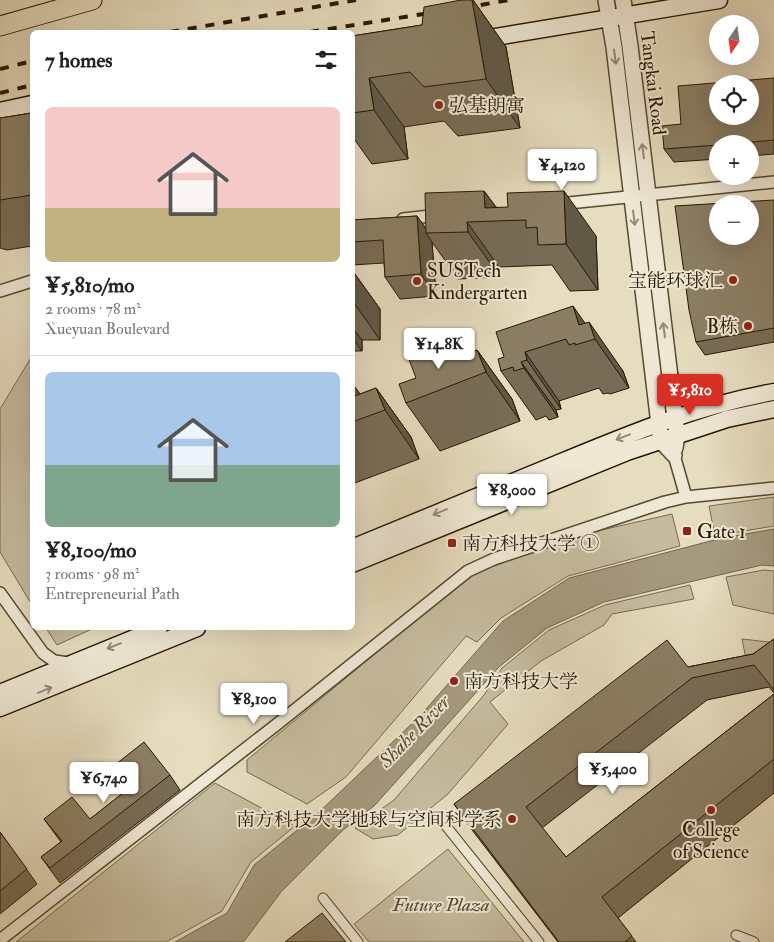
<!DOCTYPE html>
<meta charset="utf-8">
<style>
body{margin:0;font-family:"IM FELL Double Pica","Noto Serif SC",serif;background:#f6f6f6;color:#222;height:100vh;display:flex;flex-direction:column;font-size:19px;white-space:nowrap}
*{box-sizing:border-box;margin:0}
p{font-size:16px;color:#767676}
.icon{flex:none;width:28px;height:28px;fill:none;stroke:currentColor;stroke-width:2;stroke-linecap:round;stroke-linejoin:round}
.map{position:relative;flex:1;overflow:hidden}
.sheet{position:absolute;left:30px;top:30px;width:325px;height:600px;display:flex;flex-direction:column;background:#fff;border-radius:8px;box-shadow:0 5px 20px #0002}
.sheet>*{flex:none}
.needle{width:32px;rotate:193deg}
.buttons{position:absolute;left:709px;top:15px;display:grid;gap:10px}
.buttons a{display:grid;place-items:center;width:50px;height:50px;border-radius:50%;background:#fff;box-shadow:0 5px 20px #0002;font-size:25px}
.price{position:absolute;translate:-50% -42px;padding:0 11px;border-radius:5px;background:#fff;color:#222;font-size:16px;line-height:32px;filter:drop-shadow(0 1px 2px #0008)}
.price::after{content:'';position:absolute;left:50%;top:30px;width:15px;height:11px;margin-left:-8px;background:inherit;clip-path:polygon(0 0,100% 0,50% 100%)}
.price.selected{background:#d93025;color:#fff}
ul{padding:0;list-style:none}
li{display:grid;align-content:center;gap:10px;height:265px;padding:0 15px}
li+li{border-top:1px solid #e0e0e0}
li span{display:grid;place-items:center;height:155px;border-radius:8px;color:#555}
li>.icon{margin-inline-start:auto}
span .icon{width:90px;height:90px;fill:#fffc;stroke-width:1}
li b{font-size:21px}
h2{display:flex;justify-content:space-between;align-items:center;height:60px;padding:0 15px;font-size:21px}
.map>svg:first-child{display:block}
.green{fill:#c6bb9f;stroke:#776a50}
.water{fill:#a5997f;stroke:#73654d}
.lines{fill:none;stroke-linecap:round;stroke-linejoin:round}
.pedestrian-casing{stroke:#584931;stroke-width:11}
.minor-casing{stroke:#584931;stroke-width:14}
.tertiary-casing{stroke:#584931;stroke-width:18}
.secondary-casing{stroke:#281802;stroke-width:19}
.primary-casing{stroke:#281802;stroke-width:21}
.pedestrian{stroke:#efe8d5;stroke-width:9}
.minor{stroke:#efe8d5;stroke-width:11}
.tertiary{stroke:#efe8d5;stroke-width:15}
.secondary{stroke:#efe8d5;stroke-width:16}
.primary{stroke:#e6dcbf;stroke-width:19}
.rail{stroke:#281802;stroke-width:4;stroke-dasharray:9 9;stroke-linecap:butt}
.wall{fill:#786c56;stroke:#281802}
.shaded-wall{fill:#615846;stroke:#281802}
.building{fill:#8b7e64;stroke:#281802;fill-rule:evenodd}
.oneway{stroke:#958a76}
.poi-dot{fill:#8f2418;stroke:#efe8d5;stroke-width:2}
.labels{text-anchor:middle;stroke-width:4;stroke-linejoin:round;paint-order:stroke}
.street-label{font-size:19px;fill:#281802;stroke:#efe8d5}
.poi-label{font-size:19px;fill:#281802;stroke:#efe8d5;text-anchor:start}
.park-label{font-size:19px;font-style:italic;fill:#574931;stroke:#efe8d5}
.water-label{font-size:20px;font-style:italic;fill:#5a4c34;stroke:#efe8d5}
</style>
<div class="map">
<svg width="774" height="942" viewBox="0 0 774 942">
<rect width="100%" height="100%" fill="#e6dcbf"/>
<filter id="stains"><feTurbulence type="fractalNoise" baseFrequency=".004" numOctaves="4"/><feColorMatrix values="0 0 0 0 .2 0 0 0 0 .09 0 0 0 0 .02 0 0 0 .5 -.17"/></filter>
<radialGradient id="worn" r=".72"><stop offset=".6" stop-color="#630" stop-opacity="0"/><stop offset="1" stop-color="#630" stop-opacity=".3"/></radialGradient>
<path class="green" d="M32,356V605L0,552V409Z
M774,497V526L715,536L709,506Z
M672,514L680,546L568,576L501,618L477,642L466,636L346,777L307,804L247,772V760L469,576L562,539Z
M764,570L774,571V614L733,605L726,577Z
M690,585L694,599L612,614L604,625L541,661L490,702L508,724L448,794L398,835L373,839L355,828L394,800L484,695L502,668L549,630L605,605Z
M46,628H94L57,645Z
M742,639L769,642L771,654L746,659Z
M215,783L295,826L251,862L222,911L166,942H16Z
M448,849L524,942H369L354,924Z"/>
<path class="water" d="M774,529V566L762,565L604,602L547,628L499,667L374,806L343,830L281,892L245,940L242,942H175L227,913L254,865L317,814L420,716L503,621L569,578L722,538Z"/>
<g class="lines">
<defs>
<path id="pedestrian" d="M438,816L539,942
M323,898L358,942
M736,935L754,942"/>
<path id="minor" d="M559,204L774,182
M403,219L439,215
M0,291L32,281
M674,455L686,497
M0,593L43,653L54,661L69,663
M0,940L276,725L468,571L494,559L665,502L686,497L774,488"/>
<path id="tertiary" d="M606,0L614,47L661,441L674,455
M623,0L630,46L675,418L677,435L675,448"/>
<path id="secondary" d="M477,40L719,0
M0,111L32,104
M670,378C683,396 694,401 716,404
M352,548C421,520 490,491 559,463C629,434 699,405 774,392
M352,564L627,452L727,419L774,409
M0,693L159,628
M0,708L197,628"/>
<path id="primary" d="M0,26L92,0"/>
</defs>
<use href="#pedestrian" class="pedestrian-casing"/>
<use href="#minor" class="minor-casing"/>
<use href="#tertiary" class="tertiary-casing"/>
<use href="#secondary" class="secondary-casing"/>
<use href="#primary" class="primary-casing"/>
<use href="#pedestrian" class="pedestrian"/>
<use href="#minor" class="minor"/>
<use href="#tertiary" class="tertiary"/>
<use href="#secondary" class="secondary"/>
<use href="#primary" class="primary"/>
<path class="rail" d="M463,8L509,0
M170,32L356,0
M310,32L436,12
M0,69L32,61
M0,93L32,85"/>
</g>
<path class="wall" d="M461,0H473L506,47L520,128L458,136L444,121L404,127L408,159L372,164L352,136V36L422,25Z
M774,78V154L750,156V144H718V159L674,162L664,149L681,124Z
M32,113V246L7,250L0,248V118Z
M484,191L496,207L596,236L598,290L570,291L552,265L499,267L500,277L458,279L432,242L436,296L400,299L385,277L384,263L352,265V220L417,216L426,229Z
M774,200V342L705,355L696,342Z
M352,270L380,309V340H362V351H352Z
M585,323L623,371L629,388L610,394L608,393L603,394L599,388L559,401L561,409L556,410L558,417L549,420L546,416L536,420L501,371L504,357Z
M477,350L512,399L520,421L440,451L406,403L416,378L461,357Z
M352,383L360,394L376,388L411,437L419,459L352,484Z
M774,639V693L769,687L707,700L542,828L566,857L774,694V793L618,918L636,942H558L469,826L454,804L688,667L753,654Z
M116,764L170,775L180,790L60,883L41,857L61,842L44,819H90L132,786Z
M0,832L37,884L0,914Z"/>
<path class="shaded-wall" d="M472,0H473L506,47L520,128L486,79Z
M369,78L404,127L408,159L374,110Z
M484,191L505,220L485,208Z
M564,191L596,236L598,290L566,244Z
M417,216L429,233H426L432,242L436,296L421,274Z
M467,222L499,267L500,277L468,232Z
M352,270L380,309V340L352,300Z
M573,306L594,336L589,322L623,371L629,388L595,339L579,325Z
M352,327L362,340V351L352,338Z
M448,339L475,376L456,358Z
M477,350L512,399L520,421L486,372Z
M525,352L559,401L561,409L527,360Z
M521,362L556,410L558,417L524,368Z
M352,383L374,414L355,396L352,389Z
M376,388L411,437L419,459L385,410Z"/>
<path class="building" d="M461,0H472L486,79L424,87L410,72L369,78L374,110L352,113V36L422,25L424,7Z
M774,78V140L731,144H718V145L664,149L662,126L681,124L678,86ZM718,84H750V116H718Z
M32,113V195L0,200V118Z
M484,191L485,208L508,207L507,193L564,191L566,244L538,245L537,227L526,228V220L467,222L468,232L426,233L425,193Z
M774,200V328L696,342L689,310L675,206ZM718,204H750V236H718Z
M417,216L421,274L385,277L383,240L352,242V220Z
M573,306L579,325L589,322L595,339L575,345V343L569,345L566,339L525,352L527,360L521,362L524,368L514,371L513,367L501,371L498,359L504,357L496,332Z
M448,339L456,358L477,350L486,372L406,403L399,384L416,378L407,354Z
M376,388L385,410L352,422V389L355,396Z
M774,639V690L754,665L692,678L526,807L566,857L774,694V759L602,897L632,936L625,942H559L454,804L667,640L688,667L753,654Z
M144,742L170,775L50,868L41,857L62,841L44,819L72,797L90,819L133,785L116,764Z
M0,832L27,869L0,891Z
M322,913L346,942H285Z"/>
<defs><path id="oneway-shaft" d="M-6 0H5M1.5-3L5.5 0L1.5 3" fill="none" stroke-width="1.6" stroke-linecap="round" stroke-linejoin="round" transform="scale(1.25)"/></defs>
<g class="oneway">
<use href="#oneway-shaft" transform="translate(615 57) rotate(83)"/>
<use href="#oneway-shaft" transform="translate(643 151) rotate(-97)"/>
<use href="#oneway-shaft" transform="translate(634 218) rotate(83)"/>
<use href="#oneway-shaft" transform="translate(664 330) rotate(-97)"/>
<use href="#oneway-shaft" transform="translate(623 437) rotate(159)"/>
<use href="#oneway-shaft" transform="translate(440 512) rotate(158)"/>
<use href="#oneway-shaft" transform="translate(114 646) rotate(158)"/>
<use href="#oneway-shaft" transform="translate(45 690) rotate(-22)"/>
</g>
<g class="poi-dot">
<circle cx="439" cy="105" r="5"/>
<circle cx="733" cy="280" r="5"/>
<circle cx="417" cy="281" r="5"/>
<circle cx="748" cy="326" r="5"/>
<rect x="682" y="526" width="10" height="10" rx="2.5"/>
<rect x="447" y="538" width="10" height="10" rx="2.5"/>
<circle cx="454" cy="681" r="5"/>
<circle cx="711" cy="810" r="5"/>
<circle cx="512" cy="819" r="5"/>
</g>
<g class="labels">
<g class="street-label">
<text transform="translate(654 83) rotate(83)" y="7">Tangkai Road</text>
</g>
<g class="poi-label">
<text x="449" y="112">弘基朗寓</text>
<text x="427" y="277">SUSTech<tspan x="427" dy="22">Kindergarten</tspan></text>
<text x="723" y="287" text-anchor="end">宝能环球汇</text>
<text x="738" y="333" text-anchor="end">B栋</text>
<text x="697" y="538">Gate 1</text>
<text x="462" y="550">南方科技大学 ①</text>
<text x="464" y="688">南方科技大学</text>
<text x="502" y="826" text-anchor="end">南方科技大学地球与空间科学系</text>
<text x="711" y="836" text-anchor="middle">College<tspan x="711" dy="22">of Science</tspan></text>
</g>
<g class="park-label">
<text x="441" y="911">Future Plaza</text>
</g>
<g class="water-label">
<text transform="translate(414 731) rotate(-46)" y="7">Shahe River</text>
</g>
</g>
<rect width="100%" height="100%" filter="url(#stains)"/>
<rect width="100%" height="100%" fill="url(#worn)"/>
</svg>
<div class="buttons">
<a><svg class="needle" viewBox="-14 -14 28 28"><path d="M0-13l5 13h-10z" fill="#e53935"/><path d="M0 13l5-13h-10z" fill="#767676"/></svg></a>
<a><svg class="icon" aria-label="locate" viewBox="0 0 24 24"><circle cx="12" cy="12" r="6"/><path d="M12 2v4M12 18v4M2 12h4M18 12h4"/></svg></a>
<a>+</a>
<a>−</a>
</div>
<b class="price" style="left:562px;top:191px">¥4,120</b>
<b class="price" style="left:439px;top:370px">¥14.8K</b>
<b class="price selected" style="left:690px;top:416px">¥5,810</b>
<b class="price" style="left:512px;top:516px">¥8,000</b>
<b class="price" style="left:254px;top:725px">¥8,100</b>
<b class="price" style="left:613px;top:795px">¥5,400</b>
<b class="price" style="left:104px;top:804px">¥6,740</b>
<section class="sheet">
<h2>7 homes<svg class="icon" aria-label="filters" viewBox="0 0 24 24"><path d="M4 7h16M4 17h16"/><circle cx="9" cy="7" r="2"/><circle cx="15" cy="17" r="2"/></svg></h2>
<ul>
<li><span style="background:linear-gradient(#f6c9c9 65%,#c2b280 0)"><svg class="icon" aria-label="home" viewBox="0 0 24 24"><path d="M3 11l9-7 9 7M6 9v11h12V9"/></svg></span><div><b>¥5,810/mo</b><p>2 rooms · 78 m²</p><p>Xueyuan Boulevard</p></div></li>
<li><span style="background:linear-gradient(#a9c7e8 60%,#7fa58c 0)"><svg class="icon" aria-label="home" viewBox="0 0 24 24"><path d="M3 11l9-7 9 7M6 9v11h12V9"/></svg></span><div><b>¥8,100/mo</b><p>3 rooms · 98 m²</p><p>Entrepreneurial Path</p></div></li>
</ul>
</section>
</div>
